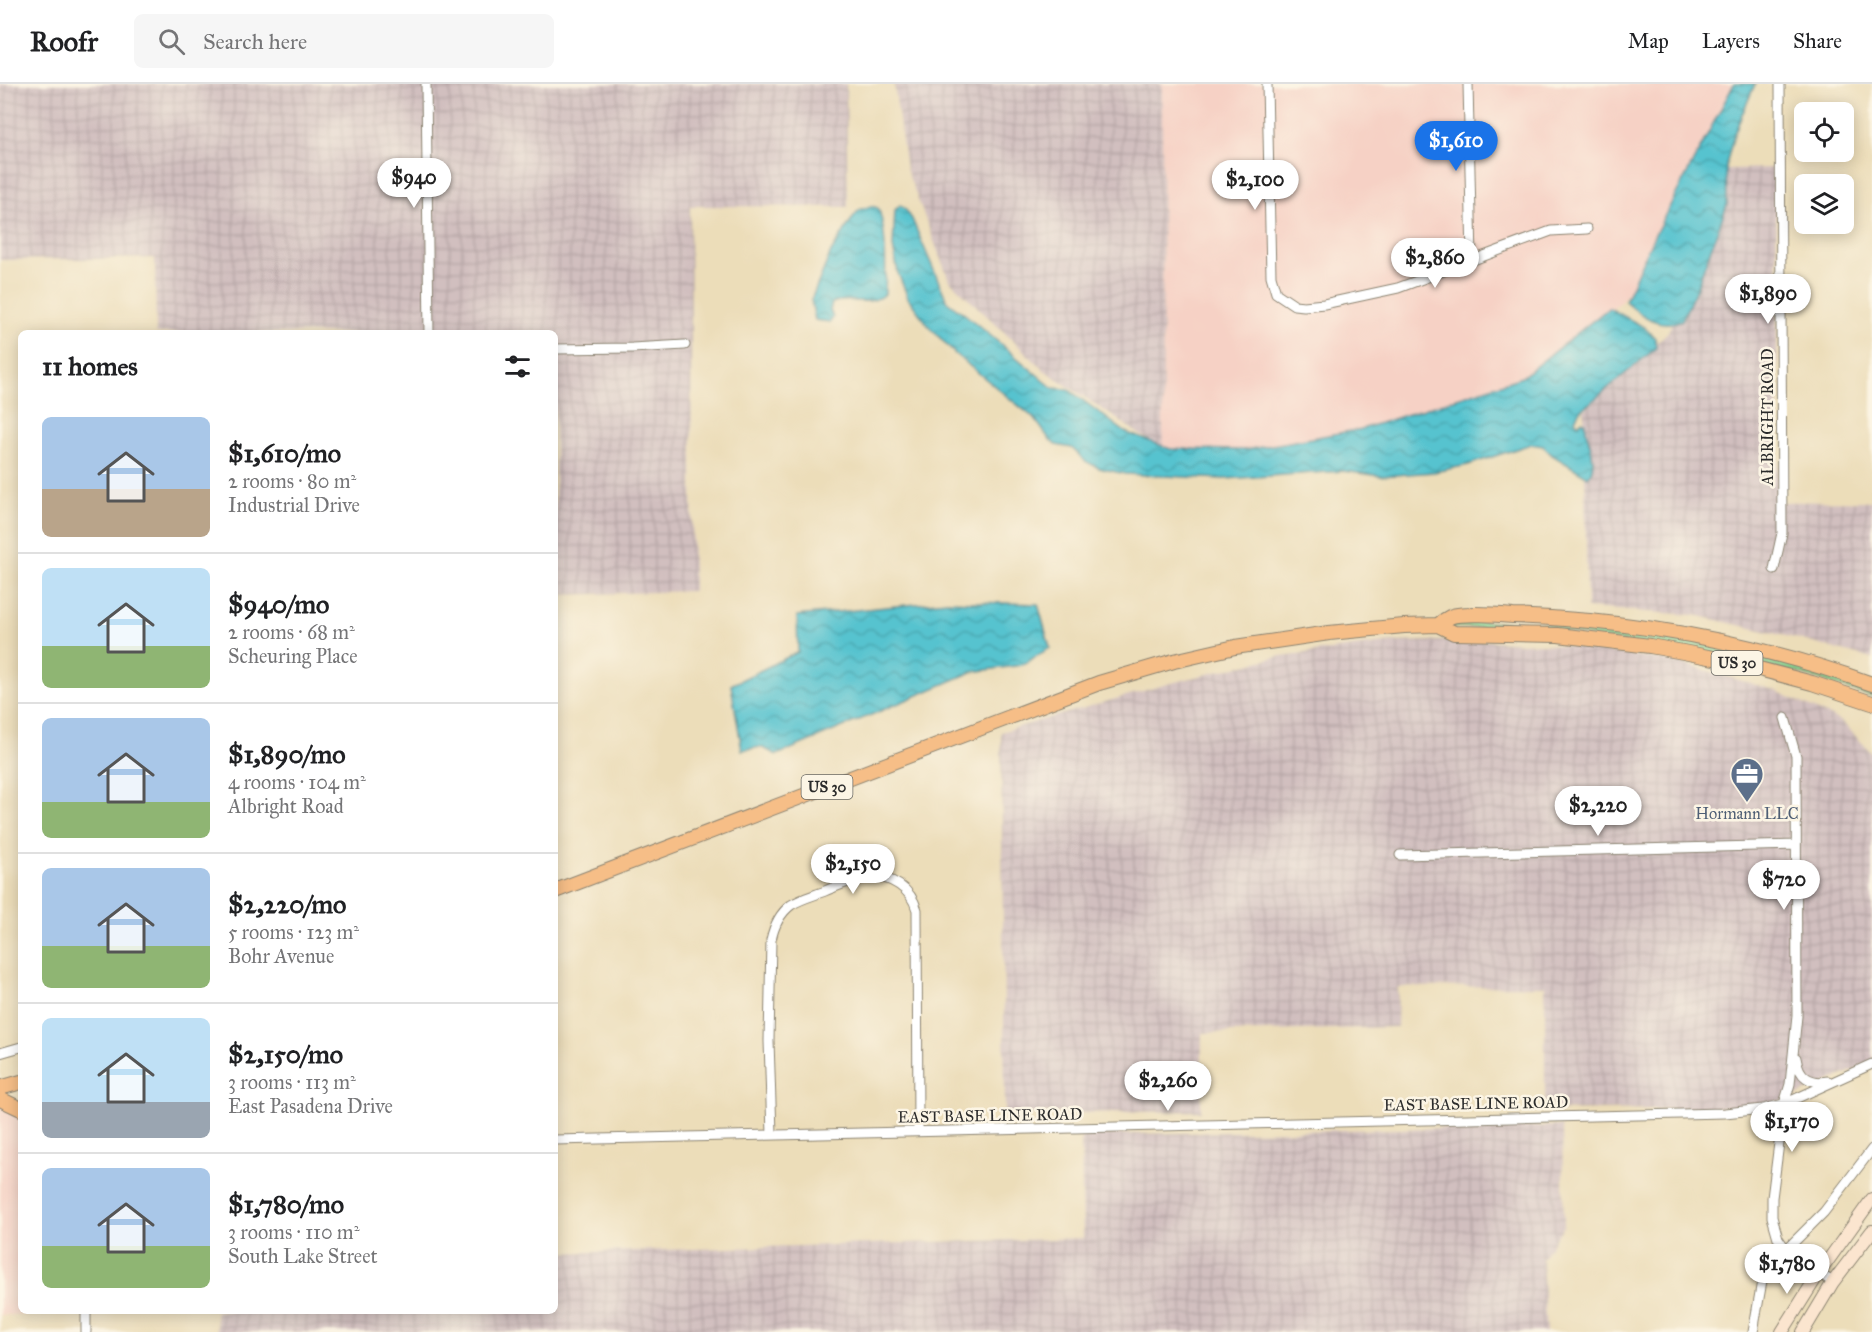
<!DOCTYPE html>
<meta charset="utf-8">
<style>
body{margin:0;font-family:"IM FELL Great Primer",serif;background:#f6f6f6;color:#202124;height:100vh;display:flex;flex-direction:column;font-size:22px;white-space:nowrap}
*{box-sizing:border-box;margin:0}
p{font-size:20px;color:#757577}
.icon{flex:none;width:33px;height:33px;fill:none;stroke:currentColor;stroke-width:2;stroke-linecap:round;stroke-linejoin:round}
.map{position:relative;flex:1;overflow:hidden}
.details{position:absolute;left:18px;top:246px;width:540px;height:984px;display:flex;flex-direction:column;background:#fff;border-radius:9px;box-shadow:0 3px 15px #0003}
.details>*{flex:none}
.fabs{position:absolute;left:1794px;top:18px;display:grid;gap:12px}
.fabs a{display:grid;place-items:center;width:60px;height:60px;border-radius:9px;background:#fff;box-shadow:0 3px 15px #0003;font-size:30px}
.price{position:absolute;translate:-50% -51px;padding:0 14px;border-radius:21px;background:#fff;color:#222;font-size:20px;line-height:39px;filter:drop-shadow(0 2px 3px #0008)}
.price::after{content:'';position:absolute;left:50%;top:36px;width:18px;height:14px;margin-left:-9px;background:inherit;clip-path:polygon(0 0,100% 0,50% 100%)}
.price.on{background:#1a73e8;color:#fff}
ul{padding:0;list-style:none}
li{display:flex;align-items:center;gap:18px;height:150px;padding:0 24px}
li+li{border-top:2px solid #e0e0e0}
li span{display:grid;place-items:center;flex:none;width:168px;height:120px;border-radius:9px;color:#555}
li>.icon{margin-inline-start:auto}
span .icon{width:72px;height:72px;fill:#fffc;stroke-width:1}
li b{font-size:26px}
h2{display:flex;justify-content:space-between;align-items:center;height:72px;padding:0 24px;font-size:26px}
header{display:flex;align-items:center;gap:36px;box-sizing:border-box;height:84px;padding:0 30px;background:#fff;border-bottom:2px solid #e0e0e0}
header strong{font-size:28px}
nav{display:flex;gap:33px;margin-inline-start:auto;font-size:21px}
.search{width:420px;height:54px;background:#f6f6f6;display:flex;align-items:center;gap:15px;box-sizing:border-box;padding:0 21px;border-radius:9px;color:#757577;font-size:22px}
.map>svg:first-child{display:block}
.built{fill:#f6d1c5}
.industrial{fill:url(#industrial-grid)}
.grass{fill:url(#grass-dots);stroke:#5c815f;stroke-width:1.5}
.water{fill:url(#water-waves);stroke:#40777d;stroke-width:1.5}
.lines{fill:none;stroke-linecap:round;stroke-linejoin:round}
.minor-casing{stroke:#8c8472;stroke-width:11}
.secondary-casing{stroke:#8c8472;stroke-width:14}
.primary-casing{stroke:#8c8472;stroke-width:16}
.minor{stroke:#fff;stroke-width:9}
.secondary{stroke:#fbe5cf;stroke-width:12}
.primary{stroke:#f6be87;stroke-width:14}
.labels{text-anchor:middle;stroke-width:5;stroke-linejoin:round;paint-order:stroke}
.shield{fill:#fcf5e5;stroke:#6a6863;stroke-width:1.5}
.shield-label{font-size:15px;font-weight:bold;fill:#2b2b2b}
.street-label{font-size:16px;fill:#2b2b2b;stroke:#fcf5e5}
.service-label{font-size:16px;fill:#4e5e75;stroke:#fcf5e5}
</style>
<header>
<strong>Roofr</strong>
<div class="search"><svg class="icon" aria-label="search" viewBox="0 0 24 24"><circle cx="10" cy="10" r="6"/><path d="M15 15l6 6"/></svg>Search here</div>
<nav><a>Map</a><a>Layers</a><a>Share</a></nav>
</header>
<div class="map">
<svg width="1872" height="1248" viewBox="0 0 1872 1248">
<defs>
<pattern id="industrial-grid" width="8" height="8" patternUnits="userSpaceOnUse" patternTransform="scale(1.5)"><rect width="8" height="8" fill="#d1bfbf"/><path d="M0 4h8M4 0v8" fill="none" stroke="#b4a4a4"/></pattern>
<pattern id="grass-dots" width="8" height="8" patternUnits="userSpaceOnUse" patternTransform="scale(1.5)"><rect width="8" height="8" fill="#8dd793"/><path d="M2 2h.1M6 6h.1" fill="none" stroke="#7ab97f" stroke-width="1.8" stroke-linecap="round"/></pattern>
<pattern id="water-waves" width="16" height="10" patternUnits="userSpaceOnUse" patternTransform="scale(1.5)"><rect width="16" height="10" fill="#56c3cf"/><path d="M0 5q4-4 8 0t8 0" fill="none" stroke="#479fa8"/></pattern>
</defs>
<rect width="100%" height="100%" fill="#fcf5e5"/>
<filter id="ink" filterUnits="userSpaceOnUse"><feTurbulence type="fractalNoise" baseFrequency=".0167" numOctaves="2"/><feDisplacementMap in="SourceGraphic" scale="12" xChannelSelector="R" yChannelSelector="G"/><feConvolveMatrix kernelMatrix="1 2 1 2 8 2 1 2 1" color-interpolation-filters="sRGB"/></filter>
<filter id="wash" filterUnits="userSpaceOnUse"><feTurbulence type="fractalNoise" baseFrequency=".008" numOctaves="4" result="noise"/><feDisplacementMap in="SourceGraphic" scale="24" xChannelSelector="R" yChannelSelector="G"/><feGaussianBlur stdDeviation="1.35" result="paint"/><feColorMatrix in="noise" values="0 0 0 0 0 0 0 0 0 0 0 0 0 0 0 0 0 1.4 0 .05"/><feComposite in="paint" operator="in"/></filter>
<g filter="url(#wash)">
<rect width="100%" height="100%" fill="#ecddb9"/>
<path class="built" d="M1162,0H1741L1630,208L1535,297L1273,370L1163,366Z
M0,1021L21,1030V1227H81L82,1229L0,1231Z"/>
<path class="industrial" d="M0,0H846L848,123L690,122L693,507L555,511V249H156L155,174L0,176Z
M894,0H1162L1163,366L1044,286L949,196L906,85Z
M1776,84L1778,418L1872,417V575L1795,554L1695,531L1587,524L1584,326L1668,248L1720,132L1727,85Z
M1475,556L1572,562L1676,578L1774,606L1842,638L1872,669V978L1795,1012L1763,1023L1545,1027V902L1398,903L1397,943L1202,949L1201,1027L1005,1030L1001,648L1171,599L1281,572L1394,558Z
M1562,1042L1564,1141L1542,1175L1546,1248H217L216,1227H555V1169L1083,1154L1081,1051Z"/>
<path class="grass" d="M1452,537C1499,538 1546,539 1593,543C1688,552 1782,576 1872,606V613L1795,588L1555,546L1452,543Z"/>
<path class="water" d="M1734,0H1755L1734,50L1726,81L1727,121L1696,205L1682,236C1660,246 1641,232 1625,217L1651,158Z
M900,121L905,125L912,135L947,217L966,231L1053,304L1068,305L1125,348L1170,365L1245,366L1362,345L1522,293L1609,224L1644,243L1655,254L1656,264L1578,329L1575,336L1578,340L1581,337L1585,338C1586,356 1600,377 1588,393L1552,371L1543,362L1531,360L1468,381L1434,388L1382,392L1343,387L1224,395L1125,390L1099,384L1085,377L1072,364L1056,361L1050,356L1035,335L955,270L927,240L908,214L898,189L893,163L895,126Z
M871,122L878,124C887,145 886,187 885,210C866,225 850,211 832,219L830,226L833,234L830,238L815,236L811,216L831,168L854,132L859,126Z
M947,517L1038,520L1050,564L1022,581L972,588L777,671L761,663L742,666L731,601L798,568L797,532Z"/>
</g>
<g filter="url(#ink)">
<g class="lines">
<defs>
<path id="minor" d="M426,0L429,249
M1267,0L1271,192L1276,209L1294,221L1304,222L1324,220L1398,204L1551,147L1587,145
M1468,0L1472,176
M555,265L632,264L685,261
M1774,485L1782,449L1780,0
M1785,634L1796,672L1797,932L1790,1000L1784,1020L1772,1114V1133L1778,1154L1786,1166L1794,1174L1833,1198
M1400,771L1796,761
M0,969L21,963
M1796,974C1799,993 1810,1000 1828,997
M772,1050L769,957L771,856C774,842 779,830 791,821C800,815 815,811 825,807C850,797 874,784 899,801C908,807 914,815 917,826L918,1047
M555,1056L1725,1029L1763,1025L1784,1020L1872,980
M86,1248V1227
M1753,1248L1764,1186L1767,1181L1786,1166L1824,1128L1872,1065"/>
<path id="secondary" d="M1782,1248L1819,1189L1872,1115
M1803,1248L1833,1198L1872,1147"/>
<path id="primary" d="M1438,541C1442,538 1446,535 1450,533C1459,528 1501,531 1513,532C1635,536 1758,559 1872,600
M555,807L1099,599L1174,577L1235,563L1329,549L1404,542L1438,541L1454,549L1558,551L1650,562L1683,568L1729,577L1812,599L1872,619
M0,1004L21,998
M0,1015L21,1025"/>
</defs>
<use href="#minor" class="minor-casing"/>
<use href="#secondary" class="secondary-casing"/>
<use href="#primary" class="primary-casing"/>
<use href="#minor" class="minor"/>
<use href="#secondary" class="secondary"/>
<use href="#primary" class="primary"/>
</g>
</g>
<defs>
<symbol id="office-pin" viewBox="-11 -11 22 30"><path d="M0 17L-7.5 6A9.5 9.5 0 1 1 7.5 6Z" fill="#5c6f8a" stroke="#fcf5e5"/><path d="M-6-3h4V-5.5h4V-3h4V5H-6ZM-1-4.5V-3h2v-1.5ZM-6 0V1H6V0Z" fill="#fff"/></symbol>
</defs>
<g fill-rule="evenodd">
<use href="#office-pin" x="1728" y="671" width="38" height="52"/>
</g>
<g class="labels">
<g class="shield">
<rect x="1711.5" y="567" width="51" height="24" rx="4.5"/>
<rect x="801.5" y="691" width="51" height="24" rx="4.5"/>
</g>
<g class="shield-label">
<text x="1737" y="584">US 30</text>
<text x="827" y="708">US 30</text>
</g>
<g class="street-label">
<text transform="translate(1767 333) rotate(-90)" y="6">ALBRIGHT ROAD</text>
<text transform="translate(1476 1019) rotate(-1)" y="6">EAST BASE LINE ROAD</text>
<text transform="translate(990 1031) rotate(-1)" y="6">EAST BASE LINE ROAD</text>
</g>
<g class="service-label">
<text x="1747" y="735">Hormann LLC</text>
</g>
</g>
</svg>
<div class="fabs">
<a><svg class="icon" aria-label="locate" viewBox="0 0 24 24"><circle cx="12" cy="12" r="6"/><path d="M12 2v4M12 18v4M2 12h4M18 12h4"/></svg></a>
<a><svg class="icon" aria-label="layers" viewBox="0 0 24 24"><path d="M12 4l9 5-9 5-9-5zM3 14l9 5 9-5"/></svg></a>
</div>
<b class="price on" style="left:1456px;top:88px">$1,610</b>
<b class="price" style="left:414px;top:125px">$940</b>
<b class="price" style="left:1255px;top:127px">$2,100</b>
<b class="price" style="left:1435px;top:205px">$2,860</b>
<b class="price" style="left:1768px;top:241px">$1,890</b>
<b class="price" style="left:1598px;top:753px">$2,220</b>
<b class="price" style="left:853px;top:811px">$2,150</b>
<b class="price" style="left:1784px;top:827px">$720</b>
<b class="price" style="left:1168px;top:1028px">$2,260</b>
<b class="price" style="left:1792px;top:1069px">$1,170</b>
<b class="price" style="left:1787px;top:1211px">$1,780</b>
<section class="details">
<h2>11 homes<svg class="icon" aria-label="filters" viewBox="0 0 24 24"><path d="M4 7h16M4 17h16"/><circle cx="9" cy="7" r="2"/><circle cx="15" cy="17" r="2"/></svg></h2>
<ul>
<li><span style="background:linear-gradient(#a9c7e8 60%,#b9a48a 0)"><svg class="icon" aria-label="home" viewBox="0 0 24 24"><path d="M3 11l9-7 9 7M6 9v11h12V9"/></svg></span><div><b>$1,610/mo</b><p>2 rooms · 80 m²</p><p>Industrial Drive</p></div></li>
<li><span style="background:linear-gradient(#bfe0f5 65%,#8fb573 0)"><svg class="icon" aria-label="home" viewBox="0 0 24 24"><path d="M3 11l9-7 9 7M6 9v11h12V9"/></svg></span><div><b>$940/mo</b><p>2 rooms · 68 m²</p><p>Scheuring Place</p></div></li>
<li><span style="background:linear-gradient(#a9c7e8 70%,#8fb573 0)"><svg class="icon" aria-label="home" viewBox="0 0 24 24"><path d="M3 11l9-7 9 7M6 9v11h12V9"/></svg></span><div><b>$1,890/mo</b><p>4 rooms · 104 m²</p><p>Albright Road</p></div></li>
<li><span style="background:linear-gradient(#a9c7e8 65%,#8fb573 0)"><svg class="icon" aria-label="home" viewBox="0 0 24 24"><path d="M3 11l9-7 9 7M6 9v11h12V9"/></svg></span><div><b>$2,220/mo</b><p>5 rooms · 123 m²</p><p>Bohr Avenue</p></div></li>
<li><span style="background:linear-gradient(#bfe0f5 70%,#9aa5b1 0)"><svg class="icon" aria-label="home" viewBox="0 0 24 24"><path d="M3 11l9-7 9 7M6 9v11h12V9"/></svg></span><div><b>$2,150/mo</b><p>3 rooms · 113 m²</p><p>East Pasadena Drive</p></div></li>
<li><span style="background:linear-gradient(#a9c7e8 65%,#8fb573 0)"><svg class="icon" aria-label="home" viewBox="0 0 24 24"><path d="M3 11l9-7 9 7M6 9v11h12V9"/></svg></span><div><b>$1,780/mo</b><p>3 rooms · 110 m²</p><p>South Lake Street</p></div></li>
</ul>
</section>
</div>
